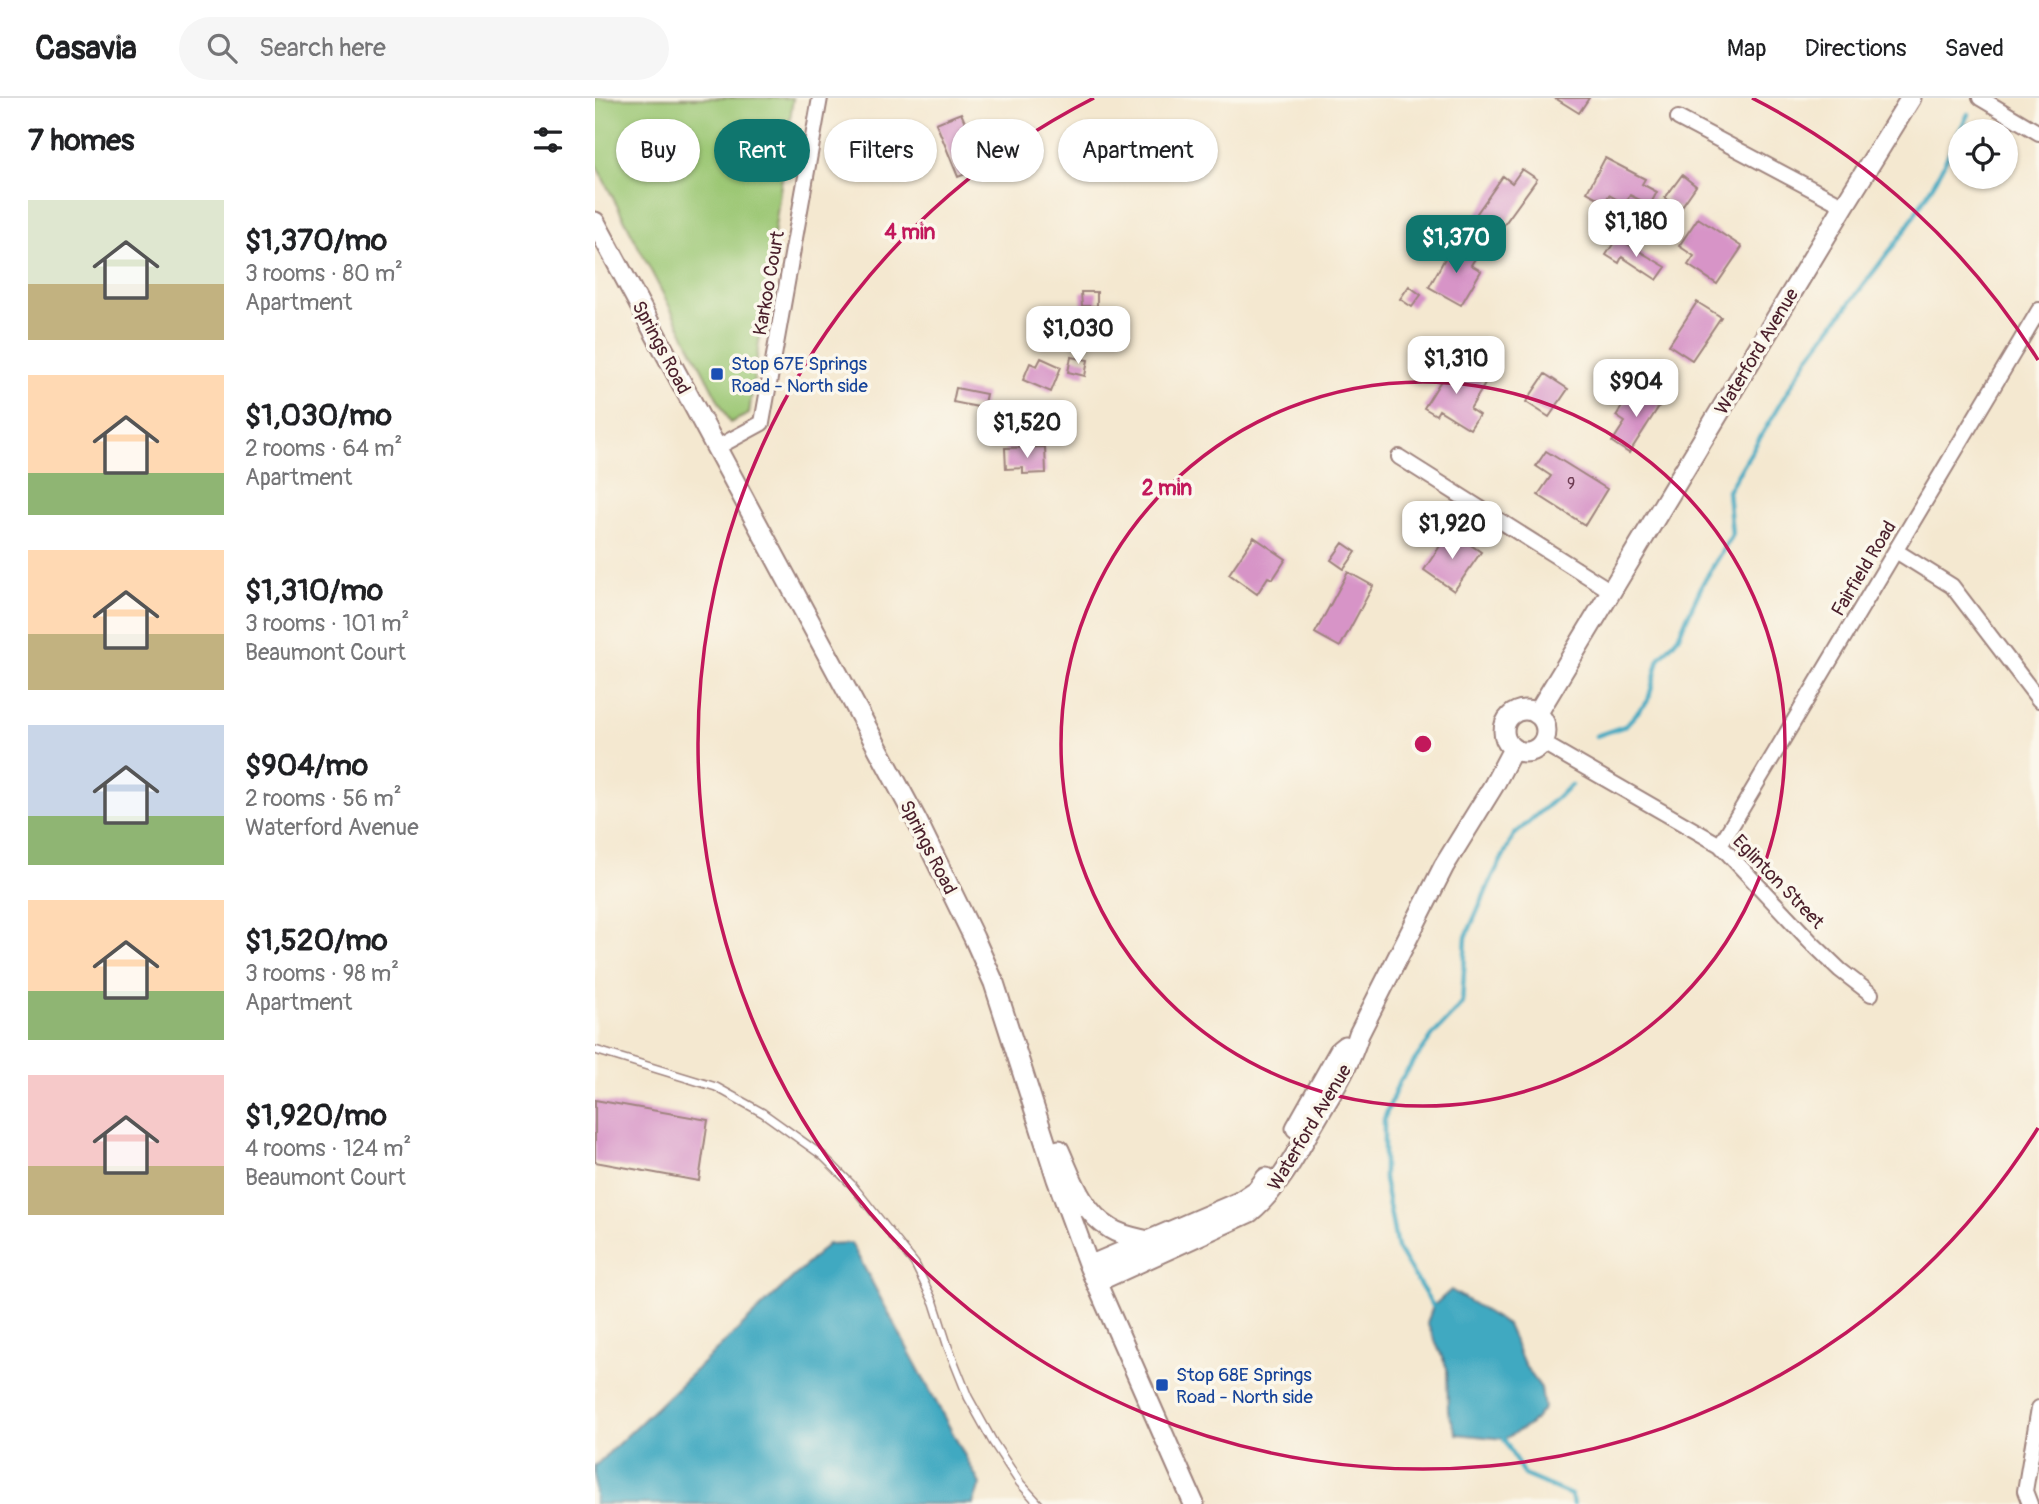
<!DOCTYPE html>
<meta charset="utf-8">
<style>
body{margin:0;font-family:Pangolin,sans-serif;background:#f6f6f6;color:#202124;height:100vh;display:flex;flex-direction:column;font-size:26px;white-space:nowrap}
*{box-sizing:border-box;margin:0}
p{font-size:23px;color:#757577}
.icon{flex:none;width:38px;height:38px;fill:none;stroke:currentColor;stroke-width:2;stroke-linecap:round;stroke-linejoin:round}
.map{position:relative;flex:1;overflow:hidden}
.side{display:flex;flex-direction:column;background:#fff;width:595px}
.side>*{flex:none}
.banner{position:absolute;left:21px;top:21px;width:665px;height:63px;display:flex;gap:14px}
.controls{position:absolute;left:1353px;top:21px;display:grid;gap:14px}
.controls a{display:grid;place-items:center;width:70px;height:70px;border-radius:50%;background:#fff;box-shadow:0 2px 5px #0004;font-size:35px}
.price{position:absolute;translate:-50% -60px;padding:0 16px;border-radius:14px;background:#fff;color:#222;font-size:23px;line-height:46px;filter:drop-shadow(0 2px 4px #0008)}
.price::after{content:'';position:absolute;left:50%;top:42px;width:21px;height:16px;margin-left:-10px;background:inherit;clip-path:polygon(0 0,100% 0,50% 100%)}
.price.current{background:#0f766e;color:#fff}
ul{padding:0;list-style:none}
li{display:flex;align-items:center;gap:21px;height:175px;padding:0 28px}
li span{display:grid;place-items:center;flex:none;width:196px;height:140px;border-radius:0px;color:#555}
li>.icon{margin-inline-start:auto}
span .icon{width:84px;height:84px;fill:#fffc;stroke-width:1}
li b{font-size:30px}
h2{display:flex;justify-content:space-between;align-items:center;height:84px;padding:0 28px;font-size:30px}
.pill{padding:0 24px;border-radius:32px;background:#fff;box-shadow:0 2px 5px #0004;font-size:24px;line-height:63px}
.pill.current{background:#0f766e;color:#fff}
header{display:flex;align-items:center;gap:42px;box-sizing:border-box;height:98px;padding:0 35px;background:#fff;border-bottom:2px solid #e0e0e0}
header strong{font-size:33px}
nav{display:flex;gap:38px;margin-inline-start:auto;font-size:24px}
.search{width:490px;height:63px;background:#f6f6f6;display:flex;align-items:center;gap:18px;box-sizing:border-box;padding:0 24px;border-radius:38px;color:#757577;font-size:26px}
main{display:flex;flex:1;min-height:0}
.map>svg:first-child{display:block}
.green{fill:#9cc774;stroke:#737350;stroke-width:2}
.water{fill:#41a9c1;stroke:#466476;stroke-width:2}
.lines{fill:none;stroke-linecap:round;stroke-linejoin:round}
.stream{stroke:#41a9c1;stroke-width:4.5}
.building{fill:#d794c7}
.lane-casing{stroke:#9f847e;stroke-width:10}
.street-casing{stroke:#9f847e;stroke-width:18}
.secondary-casing{stroke:#9f847e;stroke-width:23}
.lane{stroke:#fff;stroke-width:7}
.street{stroke:#fff;stroke-width:14}
.secondary{stroke:#fff;stroke-width:19}
.ring{fill:none;stroke:#c2185b;stroke-width:3.5}
.transit-dot{fill:#1a4fb4;stroke:#fbf7ec;stroke-width:2.5}
.labels{text-anchor:middle;stroke-width:7;stroke-linejoin:round;paint-order:stroke}
.number-label{font-size:16px;fill:#6d3c52}
.street-label{font-size:19px;fill:#4a1f2b;stroke:#fbf7ec}
.transit-label{font-size:19px;fill:#164399;stroke:#fbf7ec;text-anchor:start}
.centre{fill:#c2185b;stroke:#fbf7ec;stroke-width:3.5}
.ring-label{font-size:21px;text-anchor:middle;font-weight:bold;fill:#c2185b;stroke:#fbf7ec;stroke-width:7;stroke-linejoin:round;paint-order:stroke}
</style>
<header>
<strong>Casavia</strong>
<div class="search"><svg class="icon" aria-label="search" viewBox="0 0 24 24"><circle cx="10" cy="10" r="6"/><path d="M15 15l6 6"/></svg>Search here</div>
<nav><a>Map</a><a>Directions</a><a>Saved</a></nav>
</header>
<main>
<section class="side">
<h2>7 homes<svg class="icon" aria-label="filters" viewBox="0 0 24 24"><path d="M4 7h16M4 17h16"/><circle cx="9" cy="7" r="2"/><circle cx="15" cy="17" r="2"/></svg></h2>
<ul>
<li><span style="background:linear-gradient(#dfe7d0 60%,#c2b280 0)"><svg class="icon" aria-label="home" viewBox="0 0 24 24"><path d="M3 11l9-7 9 7M6 9v11h12V9"/></svg></span><div><b>$1,370/mo</b><p>3 rooms · 80 m²</p><p>Apartment</p></div></li>
<li><span style="background:linear-gradient(#ffd9b3 70%,#8fb573 0)"><svg class="icon" aria-label="home" viewBox="0 0 24 24"><path d="M3 11l9-7 9 7M6 9v11h12V9"/></svg></span><div><b>$1,030/mo</b><p>2 rooms · 64 m²</p><p>Apartment</p></div></li>
<li><span style="background:linear-gradient(#ffd9b3 60%,#c2b280 0)"><svg class="icon" aria-label="home" viewBox="0 0 24 24"><path d="M3 11l9-7 9 7M6 9v11h12V9"/></svg></span><div><b>$1,310/mo</b><p>3 rooms · 101 m²</p><p>Beaumont Court</p></div></li>
<li><span style="background:linear-gradient(#c9d6e8 65%,#8fb573 0)"><svg class="icon" aria-label="home" viewBox="0 0 24 24"><path d="M3 11l9-7 9 7M6 9v11h12V9"/></svg></span><div><b>$904/mo</b><p>2 rooms · 56 m²</p><p>Waterford Avenue</p></div></li>
<li><span style="background:linear-gradient(#ffd9b3 65%,#8fb573 0)"><svg class="icon" aria-label="home" viewBox="0 0 24 24"><path d="M3 11l9-7 9 7M6 9v11h12V9"/></svg></span><div><b>$1,520/mo</b><p>3 rooms · 98 m²</p><p>Apartment</p></div></li>
<li><span style="background:linear-gradient(#f6c9c9 65%,#c2b280 0)"><svg class="icon" aria-label="home" viewBox="0 0 24 24"><path d="M3 11l9-7 9 7M6 9v11h12V9"/></svg></span><div><b>$1,920/mo</b><p>4 rooms · 124 m²</p><p>Beaumont Court</p></div></li>
</ul>
</section>
<div class="map">
<svg width="1444" height="1406" viewBox="0 0 1444 1406">
<rect width="100%" height="100%" fill="#fbf7ec"/>
<filter id="ink" filterUnits="userSpaceOnUse"><feTurbulence type="fractalNoise" baseFrequency=".0143" numOctaves="2"/><feDisplacementMap in="SourceGraphic" scale="14" xChannelSelector="R" yChannelSelector="G"/><feConvolveMatrix kernelMatrix="1 2 1 2 8 2 1 2 1" color-interpolation-filters="sRGB"/></filter>
<filter id="wash" filterUnits="userSpaceOnUse"><feTurbulence type="fractalNoise" baseFrequency=".00686" numOctaves="4" result="noise"/><feDisplacementMap in="SourceGraphic" scale="28" xChannelSelector="R" yChannelSelector="G"/><feGaussianBlur stdDeviation="1.57" result="paint"/><feColorMatrix in="noise" values="0 0 0 0 0 0 0 0 0 0 0 0 0 0 0 0 0 1.4 0 .05"/><feComposite in="paint" operator="in"/></filter>
<g filter="url(#wash)">
<rect width="100%" height="100%" fill="#f4e8d0"/>
<path class="green" d="M0,0H198L154,316L135,325L0,65Z"/>
<path class="water" d="M256,1145L385,1386L378,1406H0V1368L233,1146Z
M856,1192L912,1227L930,1268L946,1290L949,1310L936,1326L909,1341L862,1336L853,1313L852,1270L832,1225L838,1208Z"/>
<g class="lines">
<path class="stream" d="M1001,638L1030,628L1053,603L1064,561L1083,539L1108,485L1137,437L1133,393L1212,261L1309,134L1342,80L1373,16
M838,1208L802,1150L789,1081V1021L804,984L838,937L867,906L871,839L894,786L919,737L976,687
M909,1341L929,1377L976,1397L978,1406"/>
</g>
<g id="blocks">
<path class="building" d="M960,0H994L984,15Z
M366,15L389,69L363,79L341,25Z
M290,31L318,35L312,76L300,74L302,63L285,61Z
M1010,60L1050,81L1047,86L1062,94L1055,107L1035,97L1030,106L1014,97L1010,104L992,94Z
M927,71L942,81L903,135L880,118L908,78L917,85Z
M1087,77L1101,88L1085,111L1070,100Z
M1103,120L1147,149L1122,186L1093,167L1099,158L1084,148Z
M1022,140L1071,169L1062,182L1027,159L1024,165L1011,157Z
M858,146L881,159L876,167L886,173L866,207L834,189Z
M814,188L826,197L817,209L805,201Z
M486,194H502V208H487Z
M1102,204L1126,219L1097,262L1074,247Z
M476,259L493,262L490,278L473,274Z
M446,260L466,269L456,294L428,282L435,265L442,268Z
M857,265L890,286L875,311L884,317L875,331L844,312L841,317L829,310Z
M950,276L973,291L954,319L931,304Z
M361,290L391,296L388,310L358,304Z
M1050,290L1068,302L1034,355L1017,344L1030,324L1021,318L1033,299L1041,304Z
M450,349L451,375L428,376V370L411,371L410,350Z
M951,353L1012,391L990,427L943,397L956,378L941,368Z
M855,433L886,454L859,493L829,472Z
M659,439L691,461L678,481L673,479L662,496L634,476Z
M748,445L761,454L749,471L736,462Z
M753,474L778,488L745,549L720,535Z
M0,1002L113,1022L104,1083L0,1064Z"/>
</g>
</g>
<g filter="url(#ink)">
<use href="#blocks" fill-opacity="0" stroke="#9f847e" stroke-width="2"/>
<g class="lines">
<defs>
<path id="lane" d="M0,952L121,989L168,1015L228,1058L257,1087L320,1166L339,1205L353,1249L373,1299L398,1344L425,1385L444,1406"/>
<path id="street" d="M1385,0L1444,35
M1083,20L1249,108
M121,350L167,325L225,0
M804,359L1016,493
M1301,453L1357,488L1444,602
M948,645L1125,747L1217,845L1245,872L1276,896
M1125,747L1444,212
M1435,1406L1430,1393L1444,1310"/>
<path id="secondary" d="M0,124L322,723L379,840L399,885L462,1081L494,1168L599,1406
M909 633a21 21 0 1 1 42 0a21 21 0 1 1-42 0Z
M942,616L1249,108L1316,0
M701,1030L745,952L750,948
M464,1052C477,1081 487,1114 516,1131C527,1138 541,1140 553,1143
M494,1168L644,1104L662,1092L671,1080
M501,1184L655,1114C686,1088 703,1052 723,1018C739,991 755,966 764,936L849,768L899,687L918,651"/>
</defs>
<use href="#lane" class="lane-casing"/>
<use href="#street" class="street-casing"/>
<use href="#secondary" class="secondary-casing"/>
<use href="#lane" class="lane"/>
<use href="#street" class="street"/>
<use href="#secondary" class="secondary"/>
</g>
</g>
<g class="ring">
<circle cx="828" cy="646" r="362"/>
<path d="M1443 1030A725 725 0 1 1 499 0M1157 0A725 725 0 0 1 1443 262"/>
</g>
<g class="transit-dot">
<rect x="115" y="269" width="14" height="14" rx="3.5"/>
<rect x="560" y="1280" width="14" height="14" rx="3.5"/>
</g>
<g class="labels">
<g class="number-label">
<text x="976" y="391">9</text>
</g>
<g class="street-label">
<text transform="translate(173 185) rotate(-80)" y="7">Karkoo Court</text>
<text transform="translate(67 249) rotate(62)" y="7">Springs Road</text>
<text transform="translate(1161 253) rotate(-59)" y="7">Waterford Avenue</text>
<text transform="translate(1268 470) rotate(-59)" y="7">Fairfield Road</text>
<text transform="translate(334 749) rotate(63)" y="7">Springs Road</text>
<text transform="translate(1184 783) rotate(46)" y="7">Eglinton Street</text>
<text transform="translate(714 1029) rotate(-59)" y="7">Waterford Avenue</text>
</g>
<g class="transit-label">
<text x="136" y="272">Stop 67E Springs<tspan x="136" dy="22">Road - North side</tspan></text>
<text x="581" y="1283">Stop 68E Springs<tspan x="581" dy="22">Road - North side</tspan></text>
</g>
</g>
<circle cx="828" cy="646" r="10" class="centre"/>
<g class="ring-label">
<text x="315" y="141">4 min</text>
<text x="572" y="397">2 min</text>
</g>
</svg>
<div class="controls">
<a><svg class="icon" aria-label="locate" viewBox="0 0 24 24"><circle cx="12" cy="12" r="6"/><path d="M12 2v4M12 18v4M2 12h4M18 12h4"/></svg></a>
</div>
<b class="price" style="left:1041px;top:161px">$1,180</b>
<b class="price current" style="left:861px;top:177px">$1,370</b>
<b class="price" style="left:483px;top:268px">$1,030</b>
<b class="price" style="left:861px;top:298px">$1,310</b>
<b class="price" style="left:1041px;top:321px">$904</b>
<b class="price" style="left:432px;top:362px">$1,520</b>
<b class="price" style="left:857px;top:463px">$1,920</b>
<div class="banner">
<a class="pill">Buy</a>
<a class="pill current">Rent</a>
<a class="pill">Filters</a>
<a class="pill">New</a>
<a class="pill">Apartment</a>
</div>
</div>
</main>
